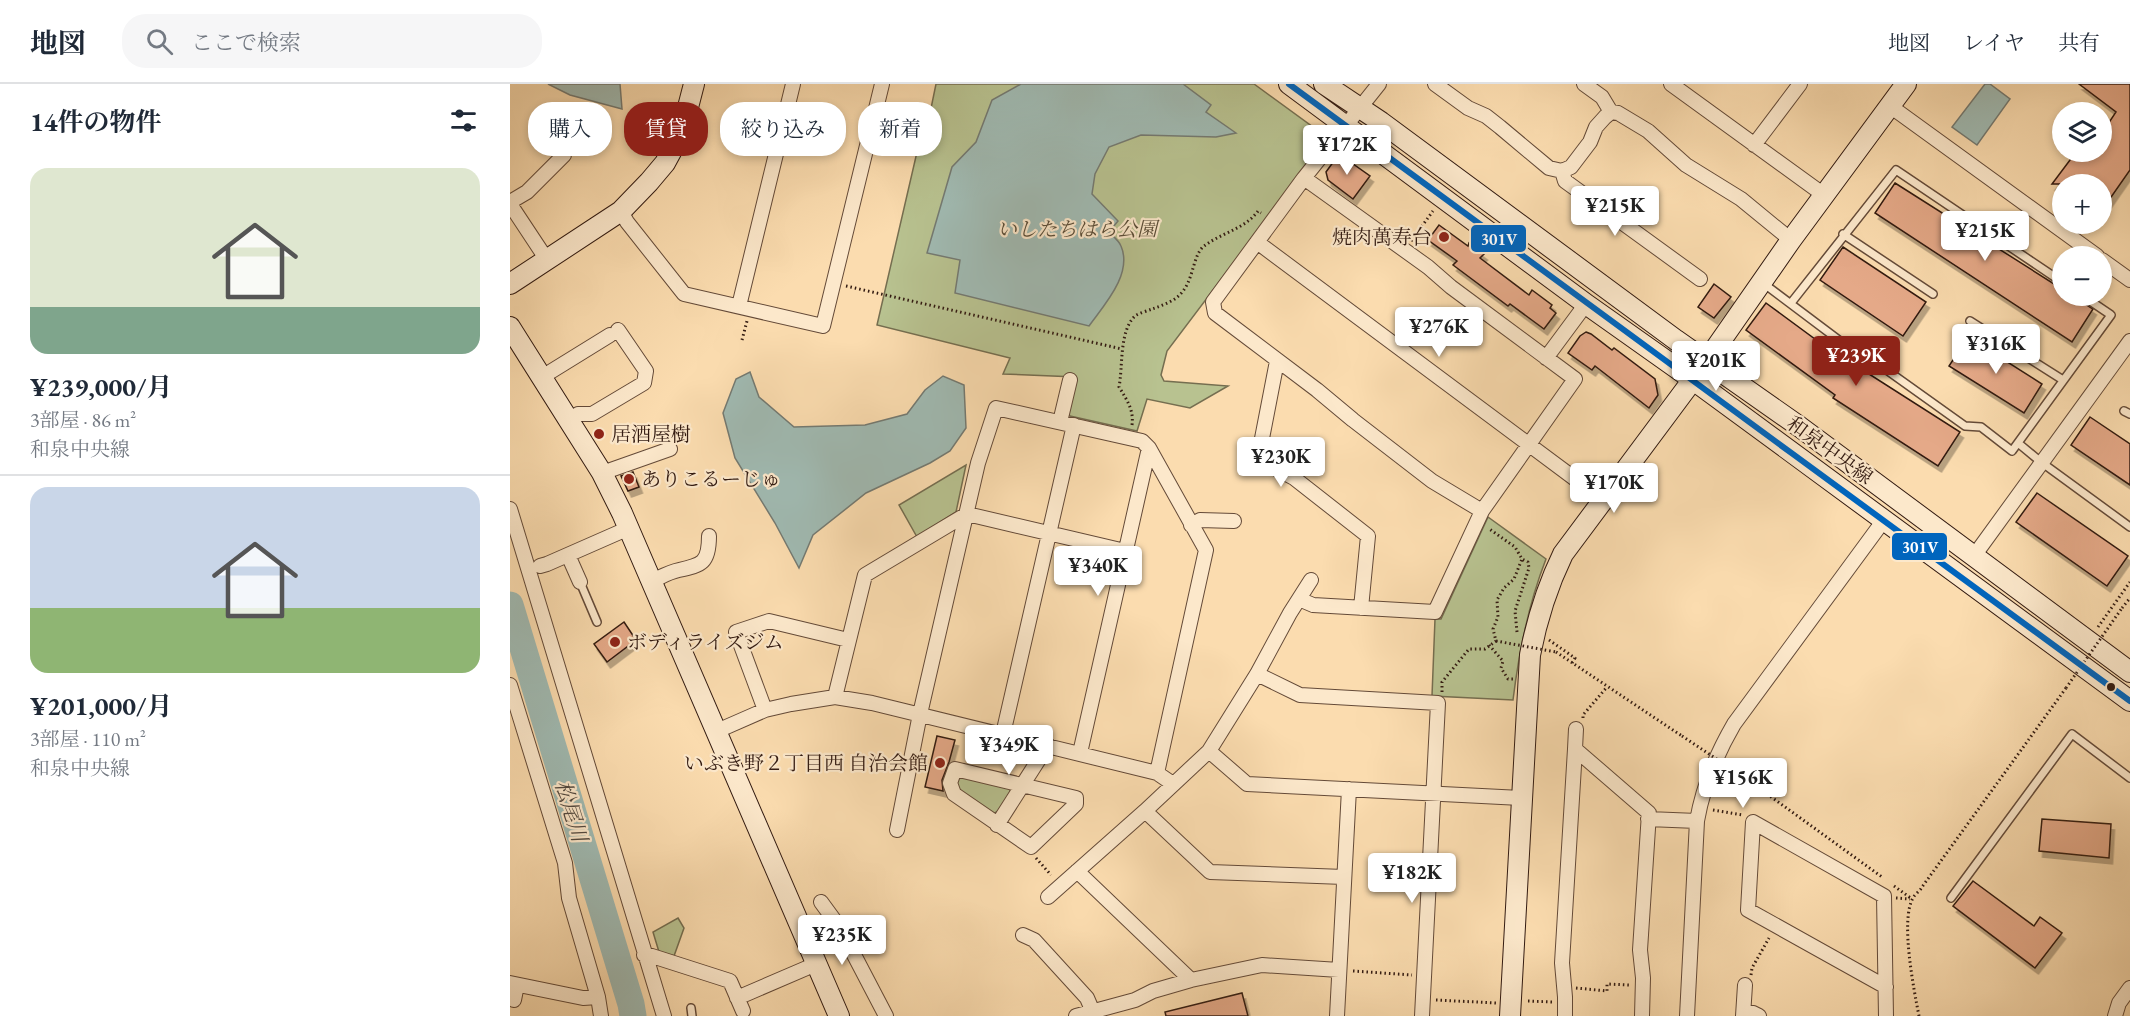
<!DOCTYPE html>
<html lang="ja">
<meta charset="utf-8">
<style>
body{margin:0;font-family:"EB Garamond","Noto Serif JP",serif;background:#f6f6f7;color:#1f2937;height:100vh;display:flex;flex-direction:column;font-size:22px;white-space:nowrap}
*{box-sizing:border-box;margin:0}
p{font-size:20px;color:#747a83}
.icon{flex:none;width:33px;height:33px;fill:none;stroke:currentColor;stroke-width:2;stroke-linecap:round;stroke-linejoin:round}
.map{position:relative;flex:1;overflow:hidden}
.panel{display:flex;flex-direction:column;background:#fff;width:510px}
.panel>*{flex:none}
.banner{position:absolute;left:18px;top:18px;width:570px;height:54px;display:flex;gap:12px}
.controls{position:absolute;left:1542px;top:18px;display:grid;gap:12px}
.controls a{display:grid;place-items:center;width:60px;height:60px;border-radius:50%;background:#fff;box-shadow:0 3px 9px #0003;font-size:30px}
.price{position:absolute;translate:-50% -51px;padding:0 14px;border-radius:6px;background:#fff;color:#222;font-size:20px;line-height:39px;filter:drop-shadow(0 2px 3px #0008)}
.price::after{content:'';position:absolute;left:50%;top:36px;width:18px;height:14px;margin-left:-9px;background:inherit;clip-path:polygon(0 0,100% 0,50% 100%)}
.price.current{background:#8f2418;color:#fff}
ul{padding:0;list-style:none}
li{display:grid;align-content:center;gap:12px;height:318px;padding:0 30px}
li+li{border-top:2px solid #e0e1e3}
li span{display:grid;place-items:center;height:186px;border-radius:18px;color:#555}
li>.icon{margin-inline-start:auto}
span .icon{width:108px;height:108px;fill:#fffc;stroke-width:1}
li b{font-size:26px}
h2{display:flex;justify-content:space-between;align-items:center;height:72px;padding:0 30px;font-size:26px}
.tag{padding:0 21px;border-radius:24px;background:#fff;box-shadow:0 3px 9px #0003;font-size:21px;line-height:54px}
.tag.current{background:#8f2418;color:#fff}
header{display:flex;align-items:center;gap:36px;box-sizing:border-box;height:84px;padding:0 30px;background:#fff;border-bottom:2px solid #e0e1e3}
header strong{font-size:28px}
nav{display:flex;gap:33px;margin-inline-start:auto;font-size:21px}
.search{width:420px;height:54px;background:#f6f6f7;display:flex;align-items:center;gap:15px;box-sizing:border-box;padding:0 21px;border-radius:24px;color:#747a83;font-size:22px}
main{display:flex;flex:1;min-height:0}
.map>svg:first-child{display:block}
.green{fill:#b8c290;stroke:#756e50;stroke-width:1.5}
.water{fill:#a0bab2;stroke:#747a72;stroke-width:1.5}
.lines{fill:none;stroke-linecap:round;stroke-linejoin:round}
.river{stroke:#a0bab2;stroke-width:27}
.building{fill:#e5a988;stroke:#321a11;stroke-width:1.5;filter:url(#shadow)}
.lane-casing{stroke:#644a38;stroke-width:10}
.street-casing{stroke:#644a38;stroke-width:16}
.secondary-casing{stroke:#321a11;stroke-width:22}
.path{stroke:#321a11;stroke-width:3;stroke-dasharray:1.5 3;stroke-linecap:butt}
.lane{stroke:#fce8cb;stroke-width:7}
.street{stroke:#fce8cb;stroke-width:14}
.secondary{stroke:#fce8cb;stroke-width:20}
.path-bridge{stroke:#321a11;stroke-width:3;stroke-dasharray:1.5 3;stroke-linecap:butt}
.bus-1-casing{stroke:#fce8cb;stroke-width:10}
.bus-1{stroke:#0065bd;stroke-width:6}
.poi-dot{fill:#8f2418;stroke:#fce8cb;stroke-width:2}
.bus-dot{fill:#321a11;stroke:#fce8cb;stroke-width:2}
.labels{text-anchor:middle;stroke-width:4.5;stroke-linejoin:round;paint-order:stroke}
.park-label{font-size:20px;font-style:italic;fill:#5a4c37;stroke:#fce8cb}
.poi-label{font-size:20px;fill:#321a11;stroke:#fce8cb;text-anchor:start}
.street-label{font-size:20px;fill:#321a11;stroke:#fce8cb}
.water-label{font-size:21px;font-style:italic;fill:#534a41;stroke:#fce8cb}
.line-badge{stroke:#fce8cb;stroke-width:2}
.badge-label{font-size:16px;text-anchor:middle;font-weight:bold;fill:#fff}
</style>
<header>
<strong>地図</strong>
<div class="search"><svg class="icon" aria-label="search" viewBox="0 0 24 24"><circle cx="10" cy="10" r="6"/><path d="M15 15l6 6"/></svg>ここで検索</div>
<nav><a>地図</a><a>レイヤ</a><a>共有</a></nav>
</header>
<main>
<section class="panel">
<h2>14件の物件<svg class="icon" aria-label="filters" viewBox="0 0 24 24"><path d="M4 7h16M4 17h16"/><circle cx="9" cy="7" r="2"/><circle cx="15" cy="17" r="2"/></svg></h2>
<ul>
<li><span style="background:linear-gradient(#dfe7d0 75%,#7fa58c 0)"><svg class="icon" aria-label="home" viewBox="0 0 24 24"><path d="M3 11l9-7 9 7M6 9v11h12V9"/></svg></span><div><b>¥239,000/月</b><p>3部屋 · 86 m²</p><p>和泉中央線</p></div></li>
<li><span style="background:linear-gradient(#c9d6e8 65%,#8fb573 0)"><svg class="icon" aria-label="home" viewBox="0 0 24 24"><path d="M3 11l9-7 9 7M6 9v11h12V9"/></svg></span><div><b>¥201,000/月</b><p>3部屋 · 110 m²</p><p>和泉中央線</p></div></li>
</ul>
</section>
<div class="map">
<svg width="1620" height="932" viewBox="0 0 1620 932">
<defs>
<filter id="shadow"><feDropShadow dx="3.5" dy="6" stdDeviation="0" flood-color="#0004"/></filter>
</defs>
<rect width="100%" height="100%" fill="#fbdcaf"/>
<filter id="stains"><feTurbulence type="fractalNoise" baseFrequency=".00333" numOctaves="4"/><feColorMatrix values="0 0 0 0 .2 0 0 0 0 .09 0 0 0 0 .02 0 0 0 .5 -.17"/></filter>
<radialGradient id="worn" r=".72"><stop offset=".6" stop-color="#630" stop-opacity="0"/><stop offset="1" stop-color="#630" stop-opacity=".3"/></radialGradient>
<path class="green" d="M426,0H744L818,54L657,267L651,291L654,297L718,302L680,324L637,315L627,347L560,332L558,328L566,293L493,290L500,274L367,241L407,68L419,34Z
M456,381L446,428L407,453L389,421Z
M978,433L1036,475C1018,521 1009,567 1003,616L922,612L925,535H931Z
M454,691L500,702C501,714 492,726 481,731L449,708L446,701L449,694Z
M168,834L174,844L164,872L149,868L143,848Z"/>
<path class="water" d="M38,0H110L112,25L60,11Z
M511,0H673L701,21L696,28L726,49L706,53L631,51L599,63L585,90L582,110L608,137L599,148C603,152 609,157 611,162C623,190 594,221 579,242L445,209L450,176L417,169L442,83L466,58L482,16Z
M1475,0H1480L1500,15L1467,61L1442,43Z
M240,288L249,313L284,343L355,341L397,330L415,306L433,292L454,301L456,344L440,367L420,379L356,409L303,451L289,484L265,439L225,374L213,329L226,295Z"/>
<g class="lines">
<path class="river" d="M0,521L121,920L123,932"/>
</g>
<path class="building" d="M1569,0H1620V86L1592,126V100H1542L1566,68H1592V49L1606,28Z
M829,70L860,92L843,115L818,96L816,88Z
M1385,99L1552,205V212H1563L1583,225L1562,258L1365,129Z
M929,141L958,162L959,159L974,170L970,174L1019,211L1022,206L1042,221L1040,224L1046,229L1034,245L1000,220L998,222L943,181L947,177L918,156Z
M1333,163L1416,218L1393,252L1310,196Z
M1204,200L1221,213L1204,234L1188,223Z
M1256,219L1343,283L1345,281L1450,348L1428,382L1323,314L1325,311L1236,246Z
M1076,248L1081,250L1102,266L1104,264L1145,295L1148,311L1139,324L1085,282L1082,286L1058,269L1070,252Z
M1458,253L1532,300L1514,329L1439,282Z
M1580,333L1620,360V401L1561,361Z
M123,388L129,403L118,407L111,392Z
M1527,409L1618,472L1597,502L1506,438Z
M114,538L126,556L97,578L84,560Z
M427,652L445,656L439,678L432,696L433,707L415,703Z
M1532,735L1601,740L1599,774L1529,767Z
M1463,797L1524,842L1530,833L1552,849L1525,884L1443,822Z
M732,909L738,932H656L655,928Z"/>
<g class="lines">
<defs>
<path id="lane" d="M1333,150L1423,210
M1253,199L1346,269L1364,277L1455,342L1471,343L1502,367L1601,231L1573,212
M1281,219L1386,86L1552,198
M1460,237L1553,296
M1614,327L1620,330
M1508,359L1531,378L1620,443
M70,498L87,538
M1441,814L1562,650L1620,694
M181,924L182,932"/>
<path id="street" d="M869,0L794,94L703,218L705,229L807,306L843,336L922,397L972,427
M925,0L958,24L976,32L990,43L1039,84L1052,87L1061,83L1080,58L1086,43L1095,33L1101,28L1108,29L1138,47L1176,81L1231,115L1281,156
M1074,0L1092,13L1101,28
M1161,0L1314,111
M1380,22L1587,172
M1244,61L1290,0
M1052,87L1055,97L1190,195
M0,118L17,108L54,71
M0,120L37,176
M111,127L117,138L174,210L313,242L372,0
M747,158L1092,415
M1592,176L1620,196
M229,222L283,0
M1036,274L1076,220
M767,277L748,375L784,394L858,452L851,524
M32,293L100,251
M59,335L68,330H82L134,299L136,287L108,246
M550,338L560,296
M92,389L160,365
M0,425L154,932
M681,441L690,436L724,437
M58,471L70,498
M1464,472L1620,257
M30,482L37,480L119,444
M142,497C151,493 159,488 169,486C192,481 199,479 199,452
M789,515L803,521L925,528L972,427L1065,295L941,203L918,183L794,94
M747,590L790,611L928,619L912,932
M0,601L55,779L59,814L88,913L91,932
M325,613L355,491L457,430L615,467
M255,626L226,548L259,537L338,556
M207,647L255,626L281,620L325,613L362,619L647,689L663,700
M493,650L564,341
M1065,665L1066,645
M699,667L737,700L1011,714
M570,669L639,364
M445,685L566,714V720L521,763L444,710L440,699Z
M635,727L700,788L834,793
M1138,735L1187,737
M487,741L538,661
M387,746L410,630L468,379L486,324L632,357L639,364L696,466L647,689
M567,787L681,896
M538,813L635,727L699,667L747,590L780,529L801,496
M311,818L330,844L376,932
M513,851L524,856L577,914L583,928
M134,871L142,872L220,897L233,927
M0,899L73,914L88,913
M1376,903L1238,826L1243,738L1374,812L1376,932
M227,914L306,880
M4,916L7,901
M1234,928L1243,929L1249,932
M566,932L625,916L643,907L681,896L752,881L829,886
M827,932L839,705
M1055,932V913L1052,879L1065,665L1139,729L1130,866L1133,894L1132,932
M1177,932L1187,737C1193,702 1206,671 1224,640L1374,436
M1233,932L1235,901
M1605,932L1609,919L1620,904"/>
<path id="secondary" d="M779,0L1076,220L1182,295L1620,617
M814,0L871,38L1166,256L1290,343L1620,588
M0,200L111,127L139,98L155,79L168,55L176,31L184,0
M0,243L92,389L112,429L329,932
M1000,932L1020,571C1027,535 1037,503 1053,470L1196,278L1281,156L1396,0"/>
</defs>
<use href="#lane" class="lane-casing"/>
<use href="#street" class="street-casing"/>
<use href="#secondary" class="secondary-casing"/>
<path class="path" d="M901,157L923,127
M336,202L612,265
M232,256L237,237
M622,341C624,326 617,316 609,303C613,283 609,247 625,232C629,229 637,227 642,225C653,221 666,217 673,207C684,193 683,171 694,162C711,149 735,145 748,127L751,129
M1612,524L1620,514
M1588,543L1620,498
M1007,548L1005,527L1019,484L1018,478L1012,475
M1039,556L1065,574L1062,579
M979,561L993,577L991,584L998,595H1003
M1046,568L1172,652
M932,608V598L959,565H975L986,557L983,545L988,533L987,516L994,504L1004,495L1012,475L1005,463L978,444
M1073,634V631L1097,603
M1212,691L1220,696L1228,682L1246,694L1242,699
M1235,694L1372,793
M1203,726L1232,731
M526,774L541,791
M1384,802L1402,815
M1386,814L1400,815
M843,887L902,891
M1241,891L1242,884L1259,854
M1066,904L1097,907V900L1119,901
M926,916L986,919
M1018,917L1042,918
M1409,932C1404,906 1390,836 1403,814C1405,810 1410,807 1412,803L1556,604"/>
<use href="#lane" class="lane"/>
<use href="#street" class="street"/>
<use href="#secondary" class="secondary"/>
<path class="path-bridge" d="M986,557L1046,568
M1556,604L1612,524
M1172,652L1235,694"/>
<defs>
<path id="bus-1" d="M779,0C1058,207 1340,411 1620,617"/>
</defs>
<use href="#bus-1" class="bus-1-casing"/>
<use href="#bus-1" class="bus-1"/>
</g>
<g class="poi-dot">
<circle cx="934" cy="153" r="6"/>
<circle cx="89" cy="350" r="6"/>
<circle cx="119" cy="395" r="6"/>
<circle cx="105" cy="558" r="6"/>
<circle cx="430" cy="679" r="6"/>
</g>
<circle class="bus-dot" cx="1601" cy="603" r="5"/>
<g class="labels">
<g class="park-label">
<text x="567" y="152">いしたちはら公園</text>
</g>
<g class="poi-label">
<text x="922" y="160" text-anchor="end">焼肉萬寿台</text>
<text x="101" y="357">居酒屋樹</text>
<text x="131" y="402">ありこるーじゅ</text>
<text x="117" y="565">ボディライズジム</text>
<text x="418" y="686" text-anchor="end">いぶき野２丁目西 自治会館</text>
</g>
<g class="street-label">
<text transform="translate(1320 366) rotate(36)" y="7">和泉中央線</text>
</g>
<g class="water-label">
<text transform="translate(61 727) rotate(73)" y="7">松尾川</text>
</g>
</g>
<g class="line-badge">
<rect x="960" y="140" width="57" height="29" rx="6" fill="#0065bd"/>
<rect x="1381" y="448" width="57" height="29" rx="6" fill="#0065bd"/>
</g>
<g class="badge-label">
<text x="989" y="161">301V</text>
<text x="1410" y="469">301V</text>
</g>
<rect width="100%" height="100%" filter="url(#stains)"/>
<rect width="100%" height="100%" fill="url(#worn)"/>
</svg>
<div class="controls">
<a><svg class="icon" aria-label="layers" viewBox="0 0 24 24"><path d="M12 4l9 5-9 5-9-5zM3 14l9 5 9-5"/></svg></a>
<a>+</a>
<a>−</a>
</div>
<b class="price" style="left:837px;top:92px">¥172K</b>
<b class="price" style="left:1105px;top:153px">¥215K</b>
<b class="price" style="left:1475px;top:178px">¥215K</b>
<b class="price" style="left:929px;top:274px">¥276K</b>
<b class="price" style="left:1486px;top:291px">¥316K</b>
<b class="price current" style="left:1346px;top:303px">¥239K</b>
<b class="price" style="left:1206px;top:308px">¥201K</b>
<b class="price" style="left:771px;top:404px">¥230K</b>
<b class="price" style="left:1104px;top:430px">¥170K</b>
<b class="price" style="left:588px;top:513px">¥340K</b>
<b class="price" style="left:499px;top:692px">¥349K</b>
<b class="price" style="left:1233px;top:725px">¥156K</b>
<b class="price" style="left:902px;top:820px">¥182K</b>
<b class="price" style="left:332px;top:882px">¥235K</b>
<div class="banner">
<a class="tag">購入</a>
<a class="tag current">賃貸</a>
<a class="tag">絞り込み</a>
<a class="tag">新着</a>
</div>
</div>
</main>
